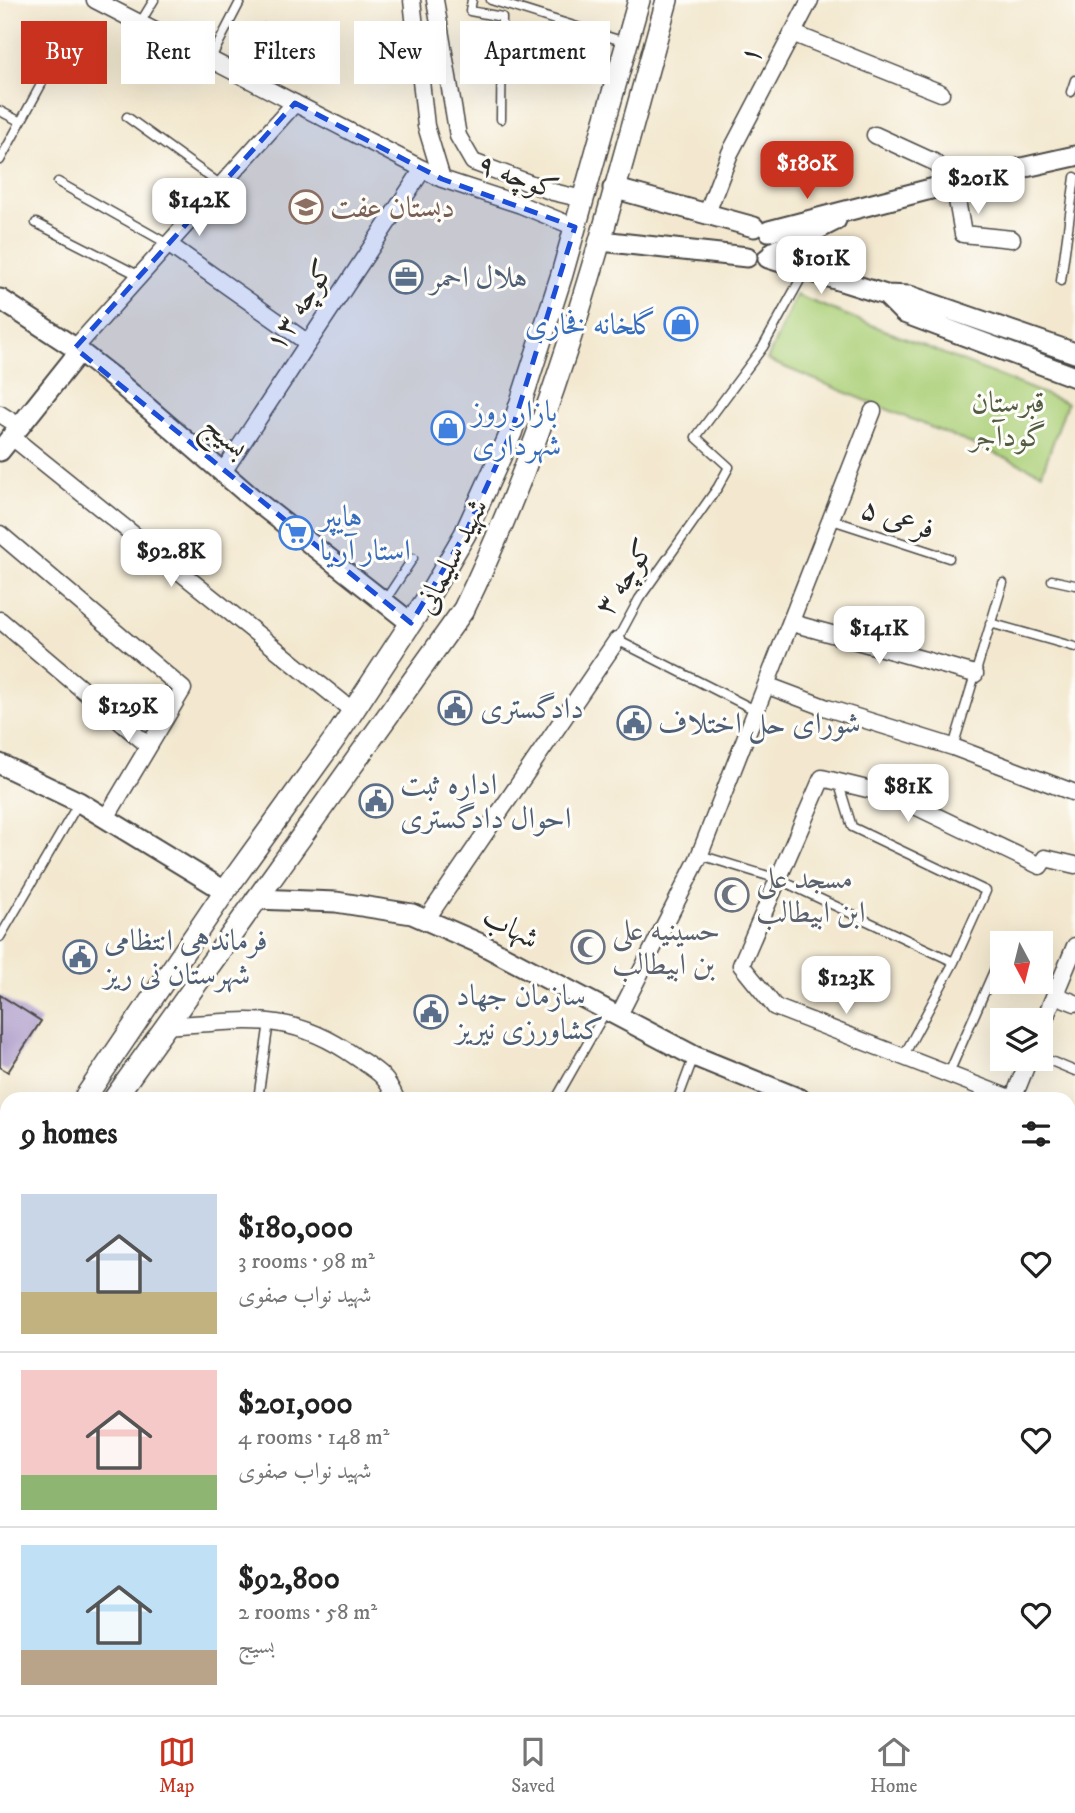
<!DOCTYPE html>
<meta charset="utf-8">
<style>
body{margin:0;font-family:"IM FELL DW Pica",Amiri,serif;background:#f2f2f2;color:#222;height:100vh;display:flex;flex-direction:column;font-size:26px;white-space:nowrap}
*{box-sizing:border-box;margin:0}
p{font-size:23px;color:#767676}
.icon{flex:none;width:38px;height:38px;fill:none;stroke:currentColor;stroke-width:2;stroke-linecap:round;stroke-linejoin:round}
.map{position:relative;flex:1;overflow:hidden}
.sheet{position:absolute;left:0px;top:1092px;width:1076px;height:623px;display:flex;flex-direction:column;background:#fff;border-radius:21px 21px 0 0;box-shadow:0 7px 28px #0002}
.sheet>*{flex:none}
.top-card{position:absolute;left:21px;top:21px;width:700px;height:63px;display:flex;gap:14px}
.needle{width:46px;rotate:173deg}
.controls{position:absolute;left:990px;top:931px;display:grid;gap:14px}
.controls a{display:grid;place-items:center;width:63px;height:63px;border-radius:0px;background:#fff;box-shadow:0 7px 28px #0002;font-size:35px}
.price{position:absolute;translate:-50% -60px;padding:0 16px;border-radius:14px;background:#fff;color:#222;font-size:23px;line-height:46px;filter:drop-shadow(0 2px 4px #0008)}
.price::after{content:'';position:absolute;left:50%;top:42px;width:21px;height:16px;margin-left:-10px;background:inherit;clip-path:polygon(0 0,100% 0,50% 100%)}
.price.on{background:#c8321e;color:#fff}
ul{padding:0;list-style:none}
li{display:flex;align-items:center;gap:21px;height:175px;padding:0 21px}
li+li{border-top:2px solid #e0e0e0}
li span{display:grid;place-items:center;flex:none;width:196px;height:140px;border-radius:0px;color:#555}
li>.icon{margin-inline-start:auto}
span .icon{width:84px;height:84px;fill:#fffc;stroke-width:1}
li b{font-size:30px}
h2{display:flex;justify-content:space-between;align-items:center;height:84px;padding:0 21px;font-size:30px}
.tag{padding:0 24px;border-radius:0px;background:#fff;box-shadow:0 7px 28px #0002;font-size:24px;line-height:63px}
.tag.on{background:#c8321e;color:#fff}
.menu{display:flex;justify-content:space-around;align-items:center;height:98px;border-top:2px solid #e0e0e0;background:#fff;font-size:19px;color:#767676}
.menu a{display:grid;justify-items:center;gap:4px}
.menu .on{color:#c8321e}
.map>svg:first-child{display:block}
.green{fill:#aed17b;stroke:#6c7e53;stroke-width:2}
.building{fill:#ae9dcb}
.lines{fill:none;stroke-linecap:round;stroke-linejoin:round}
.service-casing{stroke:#494744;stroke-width:11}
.minor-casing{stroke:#494744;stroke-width:19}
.tertiary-casing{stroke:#494744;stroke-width:23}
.secondary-casing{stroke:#494744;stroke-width:24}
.service{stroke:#fff;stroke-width:8}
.minor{stroke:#fff;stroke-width:16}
.tertiary{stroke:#fff;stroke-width:19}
.secondary{stroke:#fff;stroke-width:21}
.marked{fill:#1d4ed8;fill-opacity:0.2;stroke:#1d4ed8;stroke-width:5;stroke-dasharray:14 9;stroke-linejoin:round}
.labels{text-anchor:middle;stroke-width:6;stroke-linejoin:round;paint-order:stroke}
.street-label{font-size:30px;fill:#2b2b2b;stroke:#fdfcf7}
.education-label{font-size:30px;fill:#785e54;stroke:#fdfcf7;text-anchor:start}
.service-label{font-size:30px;fill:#4e5e75;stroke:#fdfcf7;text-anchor:start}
.shop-label{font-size:30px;fill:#366cbe;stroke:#fdfcf7;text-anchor:start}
.park-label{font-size:30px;fill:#525d43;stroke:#fdfcf7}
.worship-label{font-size:30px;fill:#5b616d;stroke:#fdfcf7;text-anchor:start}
</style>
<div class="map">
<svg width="1075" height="1715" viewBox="0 0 1075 1715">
<rect width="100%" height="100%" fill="#fdfcf7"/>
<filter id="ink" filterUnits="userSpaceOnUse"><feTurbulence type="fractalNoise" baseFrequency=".0143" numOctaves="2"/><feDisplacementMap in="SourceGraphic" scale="14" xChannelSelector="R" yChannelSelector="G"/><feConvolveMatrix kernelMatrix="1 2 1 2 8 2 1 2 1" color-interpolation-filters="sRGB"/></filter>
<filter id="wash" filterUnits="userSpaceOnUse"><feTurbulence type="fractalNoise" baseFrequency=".00686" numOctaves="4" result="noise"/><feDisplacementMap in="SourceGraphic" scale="28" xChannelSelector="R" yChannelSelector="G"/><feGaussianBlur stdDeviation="1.57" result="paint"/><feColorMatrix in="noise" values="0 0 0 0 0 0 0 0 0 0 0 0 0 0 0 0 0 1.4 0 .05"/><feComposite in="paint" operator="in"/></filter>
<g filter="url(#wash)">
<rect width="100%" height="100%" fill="#f3e8cf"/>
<path class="green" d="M796,295L1067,403L1042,473L767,360Z"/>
<g id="blocks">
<path class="building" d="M0,995L41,1021L8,1072L0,1067Z"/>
</g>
</g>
<g filter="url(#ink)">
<use href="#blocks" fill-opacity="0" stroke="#494744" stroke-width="2"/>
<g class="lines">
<defs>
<path id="service" d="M472,0L470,11L502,17L501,119
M491,0L625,42
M140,23L154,0
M210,60L241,0
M241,75L265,28
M1071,92L1075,80
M0,111L21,122
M127,117L221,185
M0,160L42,83
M58,182L168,244
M36,223L140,276
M1061,281L1075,177
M832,520L949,558
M1052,580L1075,585
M384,602L413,558
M990,623L1075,647
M755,710L617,640L639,599L718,487L729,467L696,437L763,347L805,271
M953,747L1003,583
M838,781L852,827L986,891L954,962L903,1057
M700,855L778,879L954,962
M0,937L78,804
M1041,1057L1075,1071
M949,1073L1003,950
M258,1099L269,1022
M556,1099L606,1011
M678,1099L694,1056
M407,1715L409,1708"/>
<path id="minor" d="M95,0L442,179L521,205L575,227
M412,0L426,126L442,179
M435,0L458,136L473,162L553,192L583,199
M792,33L941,93
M875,135L934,162L954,183L963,234L1012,239
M707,213L730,153L810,0
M168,244L308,343
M75,348L295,103
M0,414L21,427
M12,437L353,711
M223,472L423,169
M0,534L183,689L106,818
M0,620L149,746
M792,623L975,674
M766,685L827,708L953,747L1075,793
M426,920L617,640
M1055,995L1075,1003
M618,1017L698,859L873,411
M164,1026C243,1022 287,1008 356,1057C378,1072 385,1074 396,1099
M1041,1028L1075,946
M1012,1099L775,1007L741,965L822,778L892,795L1040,866L1045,858L1075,865
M1013,1099L1029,1059
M0,1692L7,1694
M192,1708L209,1715
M15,1715L18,1708
M716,1715L721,1708
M840,1715L844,1708
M1072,1715L1075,1621"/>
<path id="tertiary" d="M613,188L754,227
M769,231L954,183L1075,156
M601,241L747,257
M773,252L836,220
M768,258L886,295L910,296L1075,353
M886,295L904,313L1075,377
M0,299L75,348L112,377L251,497L411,623
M0,451L79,352
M0,764L79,802L225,891
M256,899L336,902L412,914L481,944L694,1056L800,1099
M0,1168L7,1173
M1069,1212L1075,1214"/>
<path id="secondary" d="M84,1099L225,891L336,737L430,594L465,534L511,433L562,274L639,0
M114,1099L464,609C558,416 610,206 667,0
M0,1222L7,1212
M0,1265L7,1255
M0,1410L7,1412
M0,1440H7
M1069,1501H1075
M1069,1521H1075
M597,1708L603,1715"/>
</defs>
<use href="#service" class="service-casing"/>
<use href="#minor" class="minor-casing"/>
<use href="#tertiary" class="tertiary-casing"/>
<use href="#secondary" class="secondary-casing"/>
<use href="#service" class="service"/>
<use href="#minor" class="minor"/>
<use href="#tertiary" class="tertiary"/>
<use href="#secondary" class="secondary"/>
</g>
</g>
<path class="marked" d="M295,103L442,179L575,227L511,433L465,534L411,623L75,348Z"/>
<defs>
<symbol id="school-ring" viewBox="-11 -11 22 22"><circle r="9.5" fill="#fdfcf7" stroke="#8d6e63" stroke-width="1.5"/><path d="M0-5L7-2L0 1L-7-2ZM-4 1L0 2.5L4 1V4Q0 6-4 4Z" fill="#8d6e63"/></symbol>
<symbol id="office-ring" viewBox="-11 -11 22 22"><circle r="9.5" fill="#fdfcf7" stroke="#5c6f8a" stroke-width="1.5"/><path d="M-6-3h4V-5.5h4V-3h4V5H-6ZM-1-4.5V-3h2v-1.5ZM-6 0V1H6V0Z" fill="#5c6f8a"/></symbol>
<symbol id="shop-ring" viewBox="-11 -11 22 22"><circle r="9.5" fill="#fdfcf7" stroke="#3f7fe0" stroke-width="1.5"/><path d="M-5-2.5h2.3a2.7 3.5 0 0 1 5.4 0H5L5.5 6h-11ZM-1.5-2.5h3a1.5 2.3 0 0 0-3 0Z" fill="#3f7fe0"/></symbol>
<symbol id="supermarket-ring" viewBox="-11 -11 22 22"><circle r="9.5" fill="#fdfcf7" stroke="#3f7fe0" stroke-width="1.5"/><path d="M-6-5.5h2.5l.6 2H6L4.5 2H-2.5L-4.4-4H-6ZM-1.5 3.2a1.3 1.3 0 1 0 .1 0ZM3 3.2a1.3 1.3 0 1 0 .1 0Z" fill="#3f7fe0"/></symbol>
<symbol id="civic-ring" viewBox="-11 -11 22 22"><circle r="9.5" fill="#fdfcf7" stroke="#5c6f8a" stroke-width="1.5"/><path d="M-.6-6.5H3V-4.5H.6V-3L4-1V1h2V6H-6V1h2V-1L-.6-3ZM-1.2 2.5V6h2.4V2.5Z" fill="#5c6f8a"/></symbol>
<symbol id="mosque-ring" viewBox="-11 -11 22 22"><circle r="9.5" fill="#fdfcf7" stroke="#6b7280" stroke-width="1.5"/><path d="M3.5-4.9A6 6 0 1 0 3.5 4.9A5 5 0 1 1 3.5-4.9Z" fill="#6b7280"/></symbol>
</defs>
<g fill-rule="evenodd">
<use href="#school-ring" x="287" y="188" width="38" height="38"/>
<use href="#office-ring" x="387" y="258" width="38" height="38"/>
<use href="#shop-ring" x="662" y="305" width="38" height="38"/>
<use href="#shop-ring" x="429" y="409" width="38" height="38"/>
<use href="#supermarket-ring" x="277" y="514" width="38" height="38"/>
<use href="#civic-ring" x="436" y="689" width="38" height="38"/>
<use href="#civic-ring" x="615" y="704" width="38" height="38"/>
<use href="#civic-ring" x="357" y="782" width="38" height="38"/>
<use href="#mosque-ring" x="713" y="876" width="38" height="38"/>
<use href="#mosque-ring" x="569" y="928" width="38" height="38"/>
<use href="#civic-ring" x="61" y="938" width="38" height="38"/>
<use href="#civic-ring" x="412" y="993" width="38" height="38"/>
</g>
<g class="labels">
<g class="street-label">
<text transform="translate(750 54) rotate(-63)" y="10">۱</text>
<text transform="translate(518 176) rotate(20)" y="10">کوچه ۹</text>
<text transform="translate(299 305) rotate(-57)" y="10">کوچه ۱۳</text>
<text transform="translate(226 436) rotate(41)" y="10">بسیج</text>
<text transform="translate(898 518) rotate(18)" y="10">فرعی ۵</text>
<text transform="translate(451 556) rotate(-63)" y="10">شهید سلیمانی</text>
<text transform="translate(624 577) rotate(-57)" y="10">کوچه ۳</text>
<text transform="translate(511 927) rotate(27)" y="10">شهاب</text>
</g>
<g class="education-label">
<text x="330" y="217">دبستان عفت</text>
</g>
<g class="service-label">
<text x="430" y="287">هلال احمر</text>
<text x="480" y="718">دادگستری</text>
<text x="658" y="733">شورای حل اختلاف</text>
<text x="400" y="794">اداره ثبت<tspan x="400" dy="34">احوال دادگستری</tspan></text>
<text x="104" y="950">فرماندهی انتظامی<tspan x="104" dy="34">شهرستان نی ریز</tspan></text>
<text x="456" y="1005">سازمان جهاد<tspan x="456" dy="34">کشاورزی نیریز</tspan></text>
</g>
<g class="shop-label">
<text x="656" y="334" text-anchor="end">گلخانه فخاری</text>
<text x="472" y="421">بازار روز<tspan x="472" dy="34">شهرداری</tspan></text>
<text x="320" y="526">هایپر<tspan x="320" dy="34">استار آریا</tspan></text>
</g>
<g class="park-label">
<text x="1008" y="412">قبرستان<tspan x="1008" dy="34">گودآجر</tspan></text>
</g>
<g class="worship-label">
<text x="756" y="888">مسجد علی<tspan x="756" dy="34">ابن ابیطالب</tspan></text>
<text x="612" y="940">حسینیه علی<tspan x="612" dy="34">بن ابیطالب</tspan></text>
</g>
</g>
</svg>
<div class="controls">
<a><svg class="needle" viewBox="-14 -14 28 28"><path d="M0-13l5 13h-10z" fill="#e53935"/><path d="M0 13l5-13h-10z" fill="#767676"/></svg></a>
<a><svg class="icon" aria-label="layers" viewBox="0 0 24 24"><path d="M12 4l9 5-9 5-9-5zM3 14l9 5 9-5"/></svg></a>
</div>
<b class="price on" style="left:807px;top:201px">$180K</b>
<b class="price" style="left:978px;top:216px">$201K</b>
<b class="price" style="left:199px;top:238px">$142K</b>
<b class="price" style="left:821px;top:296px">$101K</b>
<b class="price" style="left:171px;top:589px">$92.8K</b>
<b class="price" style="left:879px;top:666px">$141K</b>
<b class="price" style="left:128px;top:744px">$129K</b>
<b class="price" style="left:908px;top:824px">$81K</b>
<b class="price" style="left:846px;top:1016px">$123K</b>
<div class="top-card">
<a class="tag on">Buy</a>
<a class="tag">Rent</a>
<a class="tag">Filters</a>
<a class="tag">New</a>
<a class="tag">Apartment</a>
</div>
<section class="sheet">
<h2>9 homes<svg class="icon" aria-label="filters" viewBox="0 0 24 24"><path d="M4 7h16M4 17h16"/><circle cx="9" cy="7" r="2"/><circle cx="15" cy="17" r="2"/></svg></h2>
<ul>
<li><span style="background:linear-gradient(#c9d6e8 70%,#c2b280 0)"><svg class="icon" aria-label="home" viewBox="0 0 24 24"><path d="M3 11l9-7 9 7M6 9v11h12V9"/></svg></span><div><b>$180,000</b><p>3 rooms · 98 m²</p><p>شهید نواب صفوی</p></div><svg class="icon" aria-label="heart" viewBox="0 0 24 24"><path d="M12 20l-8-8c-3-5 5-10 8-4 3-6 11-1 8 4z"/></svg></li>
<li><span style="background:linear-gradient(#f6c9c9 75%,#8fb573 0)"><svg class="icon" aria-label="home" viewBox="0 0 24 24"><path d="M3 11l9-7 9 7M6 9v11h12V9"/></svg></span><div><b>$201,000</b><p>4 rooms · 148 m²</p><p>شهید نواب صفوی</p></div><svg class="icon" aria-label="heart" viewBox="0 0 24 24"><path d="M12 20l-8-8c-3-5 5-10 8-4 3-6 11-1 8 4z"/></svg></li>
<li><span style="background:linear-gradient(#bfe0f5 75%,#b9a48a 0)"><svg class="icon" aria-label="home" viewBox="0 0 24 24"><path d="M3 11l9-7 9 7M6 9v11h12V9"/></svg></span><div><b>$92,800</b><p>2 rooms · 58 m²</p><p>بسیج</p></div><svg class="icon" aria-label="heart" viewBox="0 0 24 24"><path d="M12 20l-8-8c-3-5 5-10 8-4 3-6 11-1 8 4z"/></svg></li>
</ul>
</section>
</div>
<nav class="menu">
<a class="on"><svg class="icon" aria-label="map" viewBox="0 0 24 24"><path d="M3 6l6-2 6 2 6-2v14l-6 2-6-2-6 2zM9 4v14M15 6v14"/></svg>Map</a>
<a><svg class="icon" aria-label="saved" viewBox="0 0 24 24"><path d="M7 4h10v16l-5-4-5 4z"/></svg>Saved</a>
<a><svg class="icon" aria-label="home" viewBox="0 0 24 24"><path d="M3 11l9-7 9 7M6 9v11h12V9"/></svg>Home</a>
</nav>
